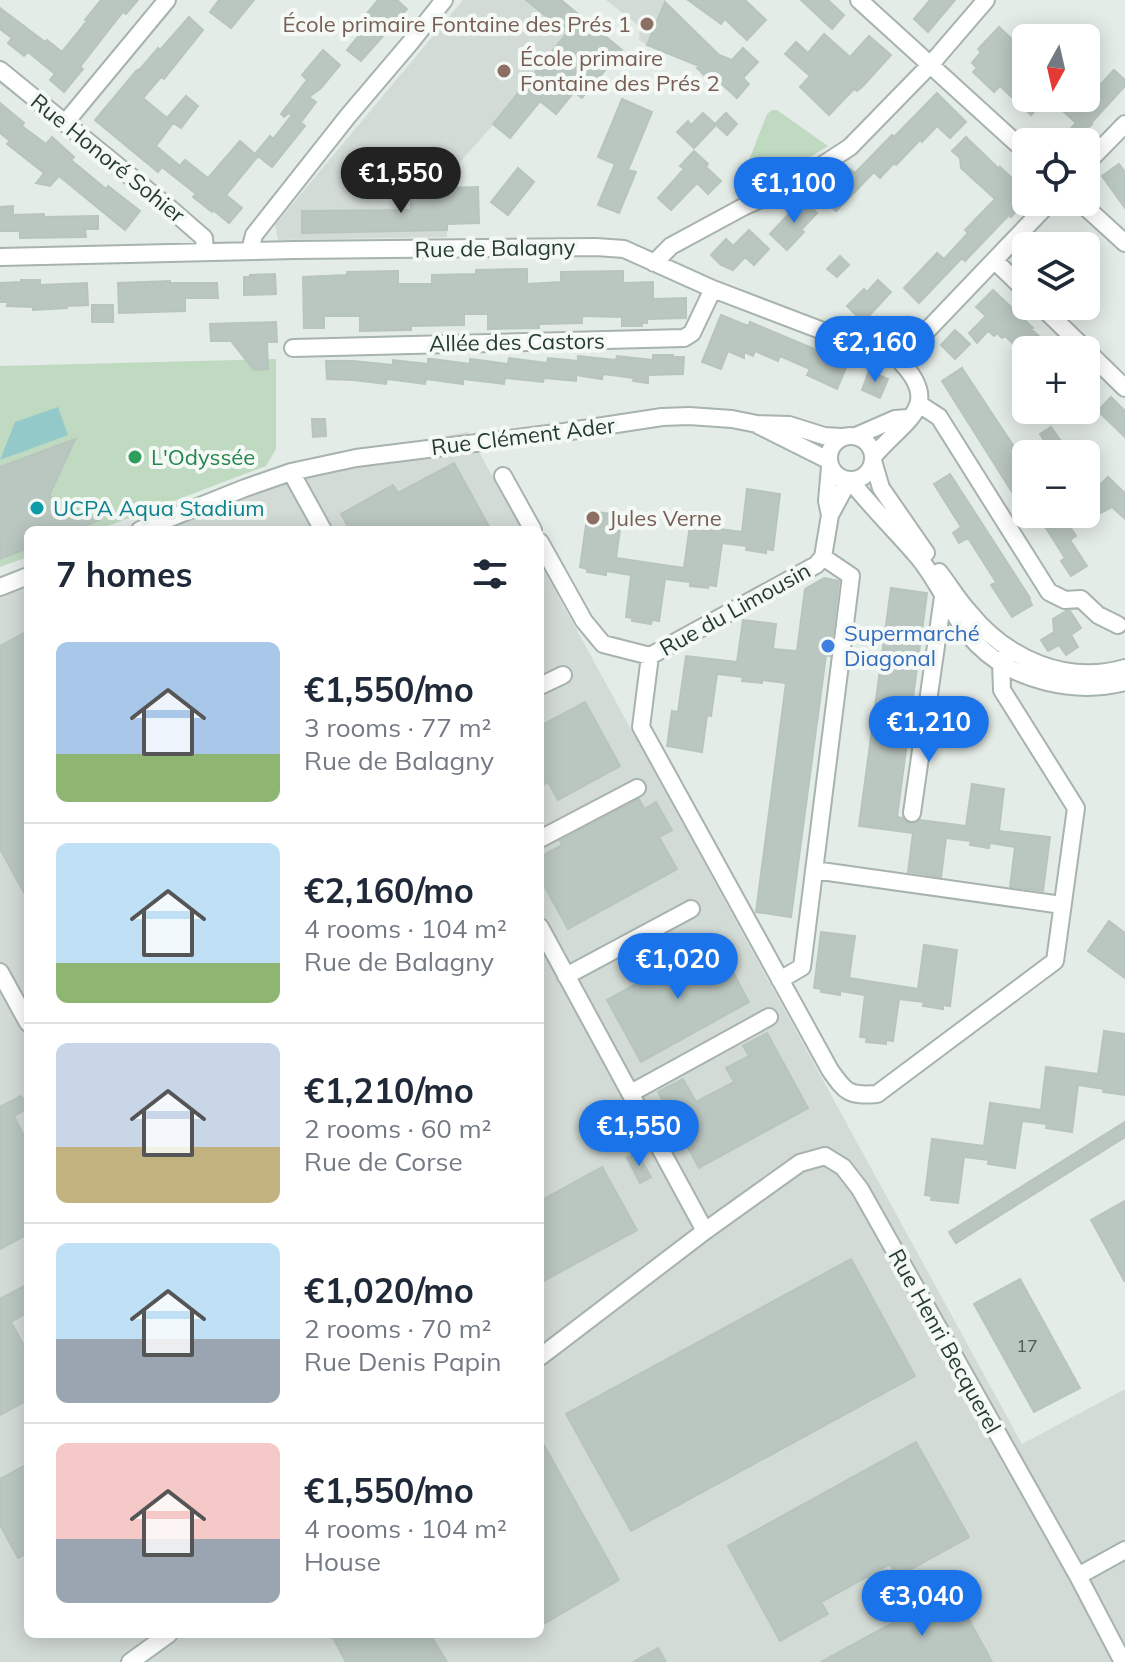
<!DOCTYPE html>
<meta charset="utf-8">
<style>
body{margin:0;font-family:Mulish,sans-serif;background:#f2f2f3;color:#1f2937;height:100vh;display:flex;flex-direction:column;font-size:30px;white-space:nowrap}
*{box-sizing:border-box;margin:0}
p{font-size:26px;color:#747a83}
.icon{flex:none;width:44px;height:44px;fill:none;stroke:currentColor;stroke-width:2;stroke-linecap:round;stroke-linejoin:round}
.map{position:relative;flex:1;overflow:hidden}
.panel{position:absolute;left:24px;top:526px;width:520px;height:1112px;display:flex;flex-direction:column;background:#fff;border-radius:12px;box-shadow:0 4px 20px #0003}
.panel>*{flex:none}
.needle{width:52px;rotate:188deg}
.controls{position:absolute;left:1012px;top:24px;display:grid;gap:16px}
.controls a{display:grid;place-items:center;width:88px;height:88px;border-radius:12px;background:#fff;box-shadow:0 4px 20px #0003;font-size:40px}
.price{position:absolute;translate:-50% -68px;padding:0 18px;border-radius:28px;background:#1a73e8;color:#fff;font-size:26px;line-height:52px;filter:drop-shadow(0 2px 4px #0008)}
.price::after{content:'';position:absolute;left:50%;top:48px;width:24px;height:18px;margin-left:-12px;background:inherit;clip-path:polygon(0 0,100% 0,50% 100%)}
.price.active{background:#222;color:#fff}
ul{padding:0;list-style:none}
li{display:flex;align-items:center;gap:24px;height:200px;padding:0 32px}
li+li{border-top:2px solid #e0e1e3}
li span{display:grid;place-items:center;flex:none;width:224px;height:160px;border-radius:12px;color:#555}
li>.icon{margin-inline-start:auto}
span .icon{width:96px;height:96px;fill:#fffc;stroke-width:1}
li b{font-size:34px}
h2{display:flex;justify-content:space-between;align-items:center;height:96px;padding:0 32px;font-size:34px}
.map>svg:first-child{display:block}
.built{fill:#d3dbd6}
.green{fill:#c0dac2}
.water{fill:#93cac9}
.building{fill:#bac6c0;stroke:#b7c5bd;stroke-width:2}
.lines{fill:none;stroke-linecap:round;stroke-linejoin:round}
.minor-casing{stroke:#a7b3ad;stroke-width:20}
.minor{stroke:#fff;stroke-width:16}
.education-dot{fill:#8d6e63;stroke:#f4f9f6;stroke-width:3}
.leisure-dot{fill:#2e9e5b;stroke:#f4f9f6;stroke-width:3}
.culture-dot{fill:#0f9aa8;stroke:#f4f9f6;stroke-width:3}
.shop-dot{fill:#3f7fe0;stroke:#f4f9f6;stroke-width:3}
.labels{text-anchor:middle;stroke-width:8;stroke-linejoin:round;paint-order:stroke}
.number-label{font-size:18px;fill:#4b5e56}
.education-label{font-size:22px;fill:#785e54;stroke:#f4f9f6;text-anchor:start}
.street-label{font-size:22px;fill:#263b32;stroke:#f4f9f6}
.leisure-label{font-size:22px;fill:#27864d;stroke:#f4f9f6;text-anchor:start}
.culture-label{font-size:22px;fill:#0d838f;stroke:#f4f9f6;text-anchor:start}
.shop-label{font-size:22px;fill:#366cbe;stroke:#f4f9f6;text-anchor:start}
</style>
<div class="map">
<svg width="1125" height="1662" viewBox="0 0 1125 1662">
<rect width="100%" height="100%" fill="#e4ece7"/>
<path class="built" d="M463,0H561L622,50L582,98L574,92L556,114L540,101L510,138L493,125L463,159L449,168L447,237L278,240L275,225Z
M606,0H666L647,45L639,40L640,27Z
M468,432L522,530H120L282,465Z
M540,563L1022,1444L1125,1389V1662H0V579L28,568V1634H540Z"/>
<path class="green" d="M772,110H777L828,146L759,188L750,173L748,163L767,114Z
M276,359V449L266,466L97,530H28V557L0,567V366Z"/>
<path class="water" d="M58,407L68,435L0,460L15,422Z"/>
<path class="building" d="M101,0H138L126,14L123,12L111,27L80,67L83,69L64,92L50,80L55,74L28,52L24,56L8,43L12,38L0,29V8L45,42L47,40L62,52L87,21L85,20Z
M219,0H254L231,28L210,12Z
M378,0H397L407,9L361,61L347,50L369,23L363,18Z
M526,0H561L622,50L582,98L574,92L556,114L540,101L510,138L493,124L567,33Z
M688,0H745L766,20L747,40L725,19L721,24Z
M801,0H828L844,15L832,29Z
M930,0H955L928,32L914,19Z
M665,2L719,55L732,60L743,48L758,62L743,78L749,84L737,98L712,75L708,79L697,68L699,66L647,45Z
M189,17L203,30L164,79L161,77L143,98L167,118L186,96L198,106L181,128L173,123L156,146L180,166L185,160L208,178L240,141L255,154L270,136L273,139L292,115L305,126L272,167L258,156L226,195L242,208L229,223L213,210L212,212L193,197L196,194L162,167L158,172L95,120L136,71L141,68L158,48L160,50Z
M999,27L1026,52V98H1047L1031,115L1000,86L994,92L973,72L977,68L972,63L981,52L978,49Z
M824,34L850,57L869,36L891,55L863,86L857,91L854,89L829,115L800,87L810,76L785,54L796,42L808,53Z
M323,50L340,65L321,88L309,97L316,102L301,122L289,113L284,117L281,114L307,80L302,75Z
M1114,70L1125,80V86L1091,123L1092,124L1085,131L1089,134L1082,142H1058L1076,123L1049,98H1088Z
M937,93L966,122L950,138L937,126L922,142L920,140L896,165L894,163L880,178L874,172L836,211L822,198L850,169L855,173L892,135L894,137Z
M622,99L652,112L628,170L636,172L619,213L598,205L615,164L598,157Z
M0,103L24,123L22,126L46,144L52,137L74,157L71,160L106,189L108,186L140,211L125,230L59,176L50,186L36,183L44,173L7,144L10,141L0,133Z
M703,113L715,124L726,113L737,124L727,135L716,125L694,148L677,132L688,121L691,125Z
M966,137L999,169L1000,167L1026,191V201L1011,217L1009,215L965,261L962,258L919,303L904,288L937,253L944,259L968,233L965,230L995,199L961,168L960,158L952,151Z
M694,151L708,164L706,167L721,181L708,194L697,183L671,210L658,198L684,169L680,166Z
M1119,164L1125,172V208L1102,176Z
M518,168L534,182L508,215L491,202Z
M478,187L479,223L447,224V230L302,233V211L411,210V196L445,195V188Z
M803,199L817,213L801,230L804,232L787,250L770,234Z
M13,206V215L44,214V217L98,216V229H85L86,237L20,238V231H0V207Z
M749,230L769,249L754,265L745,257L733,270L721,265L711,255L726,239L733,246Z
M840,256L849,265L837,277L827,269Z
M527,269V284L561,282V272L623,271V283L653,282V299L686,298V318L647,319V323H642V326H622V317L582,316V323L539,324V328L488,329V314H464V325L411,326V330L360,331V316H324V328H304L303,277L347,275V272L398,271V284H432V275L476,274V270Z
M275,274L276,294L244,295V277H250V275Z
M21,280H40V285L87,283L88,305L67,306V308L33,310V307L7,306L8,302H0V283L21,282Z
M878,280L891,292L865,320L860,315L858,317L847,306L864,289L867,292Z
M170,281V283H217L218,298H185V311L119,313L118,283Z
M993,290L1033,328L1031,329L1054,350H1020L1005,336L1002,338L997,333L994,336L988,331L977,343L969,333L986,316L976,307Z
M92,305H113V322H92Z
M721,315L748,326L750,322L848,363L837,389L807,375L810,369L780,356L778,361L755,351L753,356L744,352V358L728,351L721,369L702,362Z
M276,322L277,342H267L268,369L254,370L231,341H211L210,324Z
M955,330L970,344L955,359L941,345Z
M653,355H673V357H684L683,374L648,375V383L633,381L634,378L603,374L602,379L576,375V381L544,378L543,382L505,378L504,384L463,379V384L426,379L425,384L387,379L386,384L353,380L327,379L326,361H353L393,365V360L428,364V359H432L470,364V359L508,364L509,358L547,363L548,358L578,361V356L616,360L617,356L653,360Z
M962,368L1013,445L1011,447L1026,469V514L942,381Z
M869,371L888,379L880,398L862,390Z
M1111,397L1125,411V437L1098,411Z
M312,419H325L326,436L313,437Z
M1051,427L1060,440L1048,447L1040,434Z
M75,439L49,496L99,520L74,530H28V548L0,559V467Z
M454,463L491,530H350L341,514L393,485L398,493Z
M950,474L1030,598L1029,599L1032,605L1012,617L991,585L996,582L968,538L959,543L953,533L961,527L934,484Z
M1108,477L1125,493V519L1112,507L1093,517L1091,514L1070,527L1076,536L1070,540L1087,566L1071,576L1061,561L1065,558L1037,514H1086V499Z
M747,489L780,494L773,550L766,549V553L746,550L747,546L722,543L716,586L709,585L708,588L690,586V582L665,579L659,621L652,620L651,624L632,621V618L626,617L631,575L606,571V575L587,572V569L580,567L588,511L622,515L616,558L684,568L690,525L742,532Z
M824,578L839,581L830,656L826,655L791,917L756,912L786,683L762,680V683L742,681L743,677L717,674L711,716L707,715L702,752L667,746L672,711L678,712L686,656L737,662L743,620L776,624L773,649L797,651L805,589Z
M891,588L927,593L897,817L902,818L906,822L911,824L920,820L966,826L972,784L1004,789L999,831L1050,837L1043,891L1010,887L1015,847L990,843L989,848L970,845L971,841L946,838L941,877L908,872L913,833L859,826Z
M1066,611H1070L1081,628L1071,635L1078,647L1066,655L1059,645L1048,651L1041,640L1054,632L1053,619Z
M28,631V900L0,849V646Z
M585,702L620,766L558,800L548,782L540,787V726Z
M639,799L644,809L656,802L672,830L659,837L677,869L568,929L540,878V857L562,845L560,841Z
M1109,921L1125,933V978L1088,951Z
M821,932L855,936L849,978L918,989L924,945L957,950L950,1006L943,1005V1009L923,1006L924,1002L899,999L893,1041L886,1040V1044L866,1042L867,1038L860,1037L865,995L840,991V995L821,992V989L814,988Z
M716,940L749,1002L641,1062L607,1000Z
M1104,1031L1125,1034V1095L1103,1092L1104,1089L1078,1085L1072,1132L1046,1128L1047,1124L1022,1121L1015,1168L988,1164L989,1160L964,1157L958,1203L931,1200L932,1196L925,1195L932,1139L984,1146L990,1103L1041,1110L1046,1067L1098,1074Z
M767,1033L808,1108L699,1168L658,1092L683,1079L696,1102L734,1082L726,1068L749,1056L743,1046Z
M21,1096L28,1108L14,1116L28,1144V1234L0,1249V1107Z
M1125,1122V1137L956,1243L949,1232Z
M637,1153L651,1177L640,1183L627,1158Z
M602,1167L637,1230L540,1283V1201Z
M1125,1201V1282L1091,1220Z
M851,1259L915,1376L631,1531L566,1414Z
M1020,1279L1080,1388L1034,1412L974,1304Z
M28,1284V1312L11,1322L28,1353V1400L0,1415V1299Z
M540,1438L619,1580L540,1626Z
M916,1442L969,1537L897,1577L890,1564L821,1602L828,1614L780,1641L728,1546Z
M28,1464V1553L18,1558L0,1525V1479Z
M953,1590L992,1662H821Z
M331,1634H430L447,1662H346Z
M658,1648L666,1662H633Z"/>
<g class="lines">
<defs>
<path id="minor" d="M859,0L1026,152
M0,70L173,211L204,238L205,252
M65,123L167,0
M1086,164L1125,124
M1080,202L1125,243
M250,251L254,235L348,116L410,43L444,0
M0,257L294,250L596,247L624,249L713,289L899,360C945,407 903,420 873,457
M995,261L1026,291
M654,263L671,246L745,206L792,185L850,147L931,64L986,0
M1041,306L1125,388
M293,348L684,338L692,333L713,289
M899,360L1050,202
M919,404L939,417L1049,592L1065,600L1081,599L1098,615L1118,625
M758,425L828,460
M829 458a22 22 0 1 1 44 0a22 22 0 1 1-44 0Z
M856,436L895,419L908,418
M873,461L881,488L926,553
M830,467L827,501L830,515
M291,472L323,530
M503,476L533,530
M850,480C872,508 897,532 919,558C941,585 953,619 977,644C1013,681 1076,695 1125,682
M140,530L245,488L291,472L356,458L564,432L662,417L689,416L732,419L757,424L789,425L824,436L841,437
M540,542L584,621L603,644L650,656
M939,572C949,585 958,600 969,612C1007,659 1066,685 1125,668
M0,587L28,576
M650,656L641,727L830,1070C846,1093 849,1096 877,1094L1055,961L1076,808L1002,690L1001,662L1010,650
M650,656L816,565L823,557L830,515L849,480
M540,686L563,675
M912,813L943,597
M540,839L637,788
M814,870L1062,905
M540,927L705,1231
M0,972L28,1023
M566,976L691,909
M780,980L802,967L851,576L823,557
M631,1093L769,1017
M540,1357L705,1231L800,1163L825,1156L843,1167L860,1189L1078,1576L1123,1662
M1078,1576L1125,1550
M130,1662L169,1634"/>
</defs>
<use href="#minor" class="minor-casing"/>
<use href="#minor" class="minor"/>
</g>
<g class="education-dot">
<circle cx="647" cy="24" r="8"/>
<circle cx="504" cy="71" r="8"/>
<circle cx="593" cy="518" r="8"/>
</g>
<circle class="leisure-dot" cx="135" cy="457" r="8"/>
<circle class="culture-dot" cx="37" cy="508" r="8"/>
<circle class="shop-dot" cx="828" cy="646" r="8"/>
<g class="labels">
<g class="number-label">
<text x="1027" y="1352">17</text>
</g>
<g class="education-label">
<text x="631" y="32" text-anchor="end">École primaire Fontaine des Prés 1</text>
<text x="520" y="66">École primaire<tspan x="520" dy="25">Fontaine des Prés 2</tspan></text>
<text x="609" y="526">Jules Verne</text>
</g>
<g class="street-label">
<text transform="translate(108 158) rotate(39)" y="8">Rue Honoré Sohier</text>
<text transform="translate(495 248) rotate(-1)" y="8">Rue de Balagny</text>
<text transform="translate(517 342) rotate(-1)" y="8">Allée des Castors</text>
<text transform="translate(523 436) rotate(-7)" y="8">Rue Clément Ader</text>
<text transform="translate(735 609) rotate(-29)" y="8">Rue du Limousin</text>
<text transform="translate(945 1341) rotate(61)" y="8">Rue Henri Becquerel</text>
</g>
<g class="leisure-label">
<text x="151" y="465">L'Odyssée</text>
</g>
<g class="culture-label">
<text x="53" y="516">UCPA Aqua Stadium</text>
</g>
<g class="shop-label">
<text x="844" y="641">Supermarché<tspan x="844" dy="25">Diagonal</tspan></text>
</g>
</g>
</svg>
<div class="controls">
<a><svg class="needle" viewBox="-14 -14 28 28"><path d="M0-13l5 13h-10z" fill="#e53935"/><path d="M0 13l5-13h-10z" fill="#747a83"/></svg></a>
<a><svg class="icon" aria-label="locate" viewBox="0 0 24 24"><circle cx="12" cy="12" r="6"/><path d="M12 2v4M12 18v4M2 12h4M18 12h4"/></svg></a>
<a><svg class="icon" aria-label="layers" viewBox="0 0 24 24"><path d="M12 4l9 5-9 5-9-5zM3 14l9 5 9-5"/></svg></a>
<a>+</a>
<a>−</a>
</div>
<b class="price active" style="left:401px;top:215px">€1,550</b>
<b class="price" style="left:794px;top:225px">€1,100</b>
<b class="price" style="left:875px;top:384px">€2,160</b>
<b class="price" style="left:929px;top:764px">€1,210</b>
<b class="price" style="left:678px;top:1001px">€1,020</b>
<b class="price" style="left:639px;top:1168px">€1,550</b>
<b class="price" style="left:922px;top:1638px">€3,040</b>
<section class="panel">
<h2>7 homes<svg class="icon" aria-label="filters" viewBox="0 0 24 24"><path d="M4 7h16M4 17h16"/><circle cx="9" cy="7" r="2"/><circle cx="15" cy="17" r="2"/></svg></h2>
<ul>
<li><span style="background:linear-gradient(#a9c7e8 70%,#8fb573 0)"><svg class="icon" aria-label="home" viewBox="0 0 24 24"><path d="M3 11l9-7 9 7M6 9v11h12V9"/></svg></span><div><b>€1,550/mo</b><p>3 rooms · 77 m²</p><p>Rue de Balagny</p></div></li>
<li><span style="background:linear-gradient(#bfe0f5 75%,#8fb573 0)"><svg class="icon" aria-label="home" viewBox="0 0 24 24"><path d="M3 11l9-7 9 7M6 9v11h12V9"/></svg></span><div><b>€2,160/mo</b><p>4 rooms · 104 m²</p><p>Rue de Balagny</p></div></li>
<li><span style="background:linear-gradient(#c9d6e8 65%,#c2b280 0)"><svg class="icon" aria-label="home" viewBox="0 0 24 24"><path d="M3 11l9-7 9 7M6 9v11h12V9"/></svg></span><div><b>€1,210/mo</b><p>2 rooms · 60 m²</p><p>Rue de Corse</p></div></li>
<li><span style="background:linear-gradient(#bfe0f5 60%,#9aa5b1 0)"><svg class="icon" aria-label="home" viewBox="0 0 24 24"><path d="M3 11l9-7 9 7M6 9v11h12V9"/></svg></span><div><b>€1,020/mo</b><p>2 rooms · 70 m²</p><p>Rue Denis Papin</p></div></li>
<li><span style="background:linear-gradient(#f6c9c9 60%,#9aa5b1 0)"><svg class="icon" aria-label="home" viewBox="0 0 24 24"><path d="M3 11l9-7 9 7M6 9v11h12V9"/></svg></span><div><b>€1,550/mo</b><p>4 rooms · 104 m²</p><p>House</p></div></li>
</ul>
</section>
</div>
